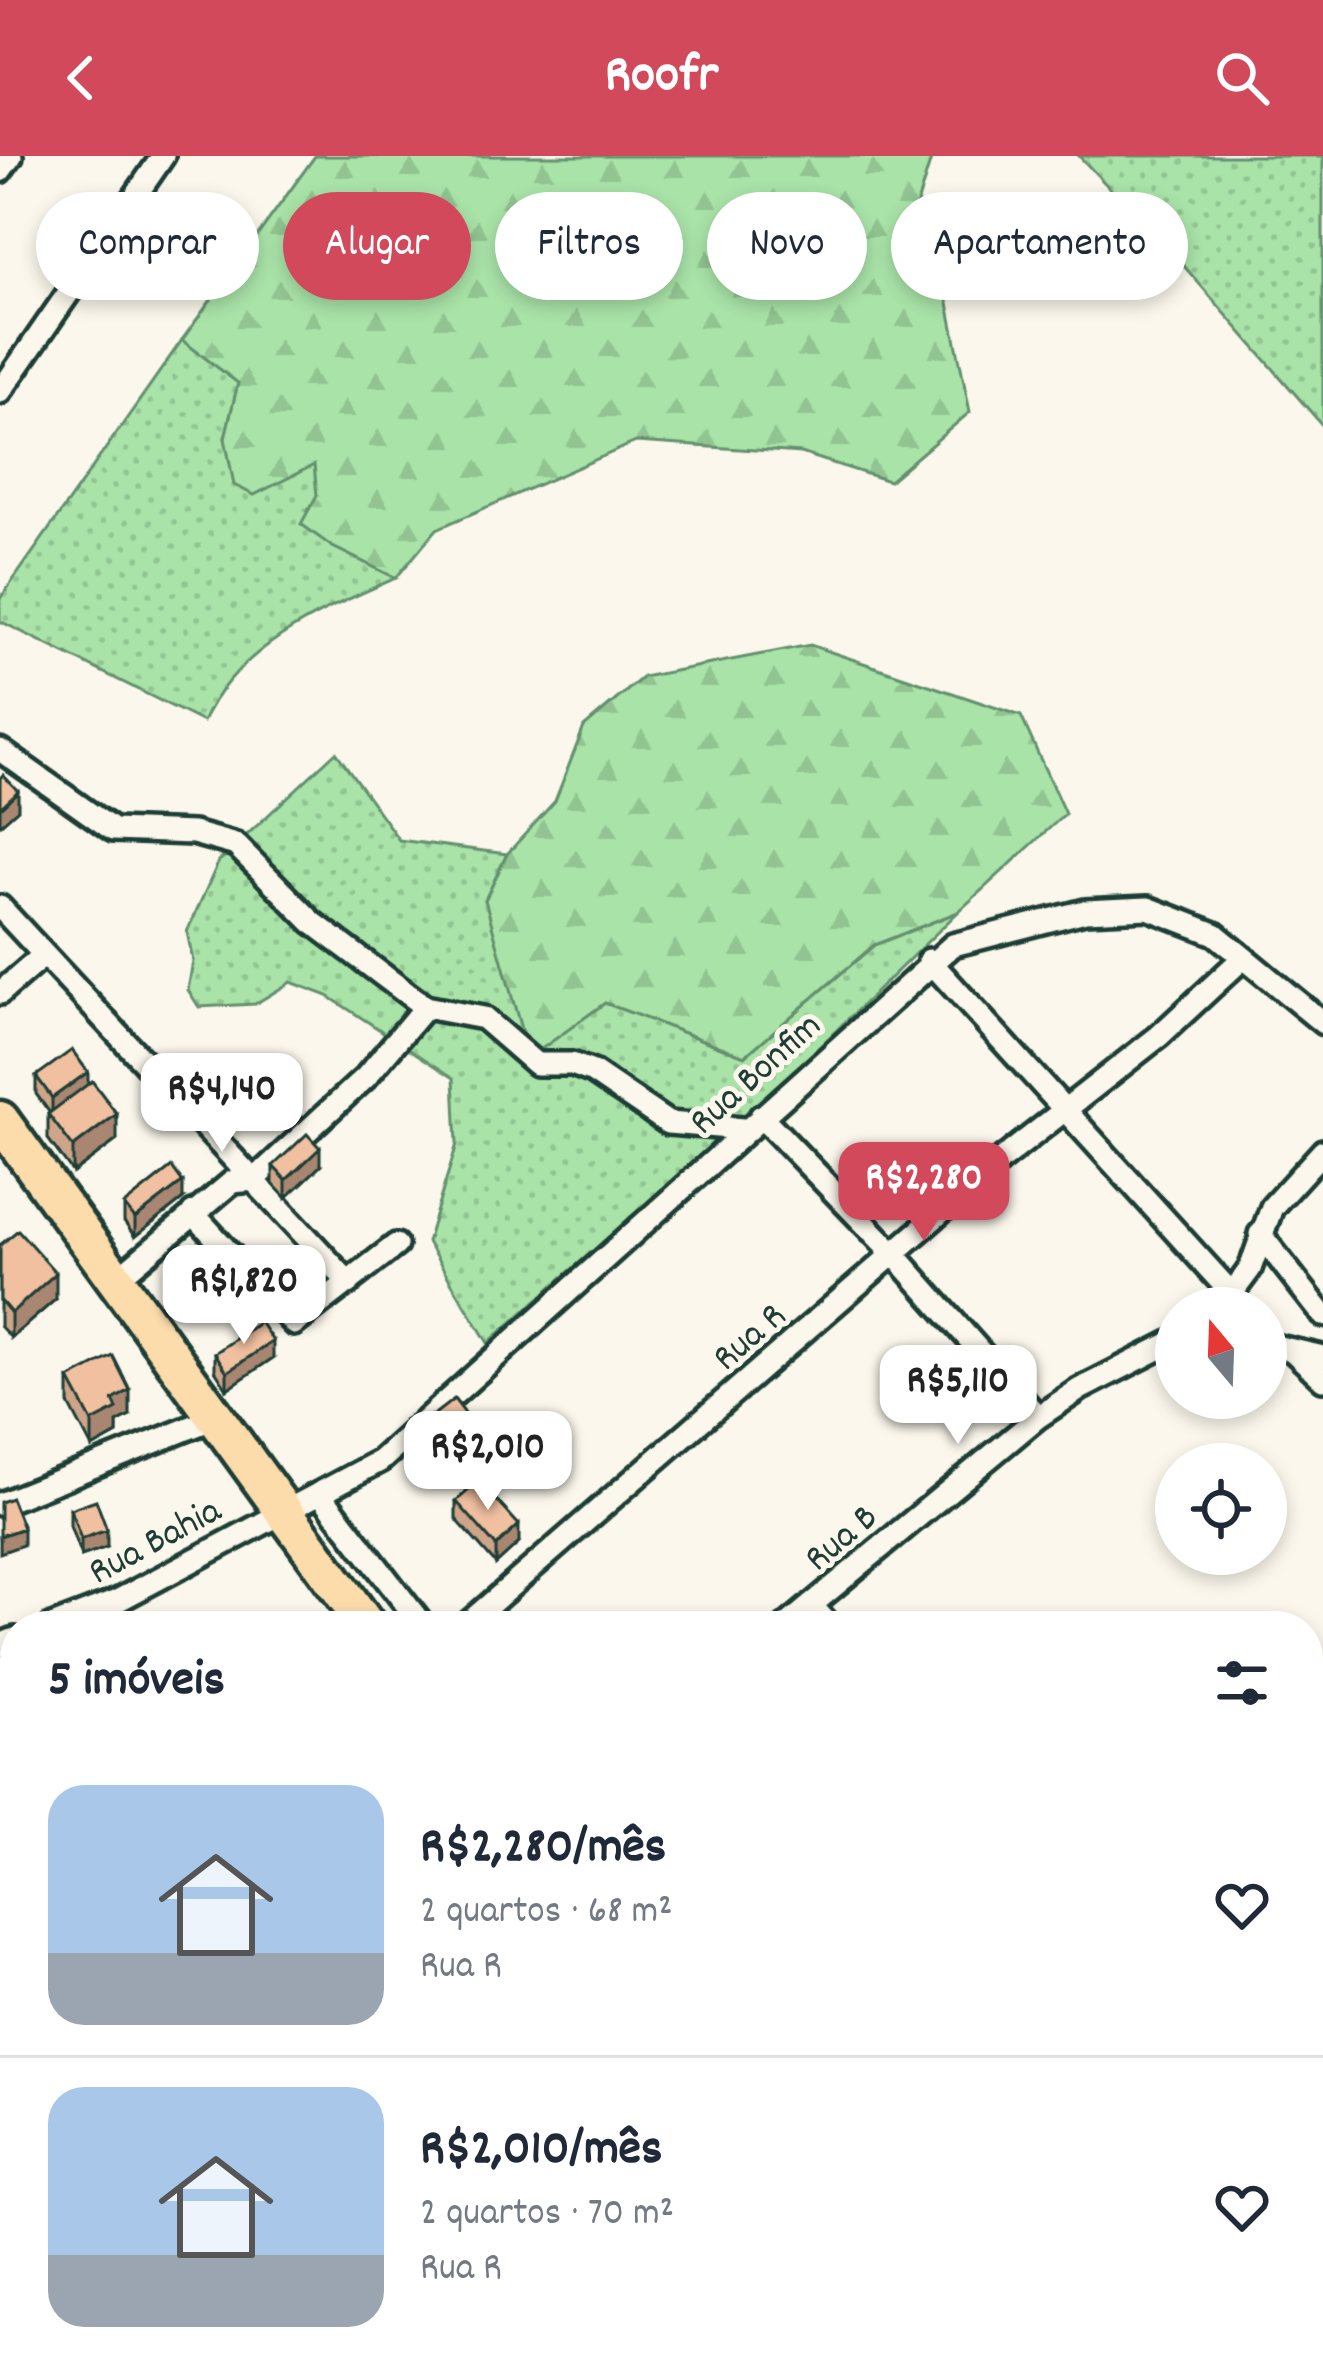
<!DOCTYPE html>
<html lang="pt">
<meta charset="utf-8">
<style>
body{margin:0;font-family:Dekko,sans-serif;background:#f2f2f3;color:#1f2937;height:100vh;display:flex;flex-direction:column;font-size:45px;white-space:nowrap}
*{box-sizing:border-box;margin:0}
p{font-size:39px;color:#747a83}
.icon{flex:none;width:66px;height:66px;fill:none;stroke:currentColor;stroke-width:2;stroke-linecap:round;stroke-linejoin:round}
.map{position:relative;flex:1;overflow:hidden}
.details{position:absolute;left:0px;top:1455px;width:1323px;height:771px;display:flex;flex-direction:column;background:#fff;border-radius:48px 48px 0 0;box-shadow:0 6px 18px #0003}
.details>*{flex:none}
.top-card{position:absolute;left:36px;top:36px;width:1251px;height:108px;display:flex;gap:24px}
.needle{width:78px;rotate:341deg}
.controls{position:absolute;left:1155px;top:1131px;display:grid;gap:24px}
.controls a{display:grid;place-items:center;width:132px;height:132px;border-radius:50%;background:#fff;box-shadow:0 6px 18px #0003;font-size:60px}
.price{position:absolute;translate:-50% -102px;padding:0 27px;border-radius:24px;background:#fff;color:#222;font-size:39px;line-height:78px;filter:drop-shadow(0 3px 6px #0008)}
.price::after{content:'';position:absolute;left:50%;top:72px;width:36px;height:27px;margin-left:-18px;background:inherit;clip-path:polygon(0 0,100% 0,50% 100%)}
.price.on{background:#d1495b;color:#fff}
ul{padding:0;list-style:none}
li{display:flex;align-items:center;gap:36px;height:300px;padding:0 48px}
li+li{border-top:3px solid #e0e1e3}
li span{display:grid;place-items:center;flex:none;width:336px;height:240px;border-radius:36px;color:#555}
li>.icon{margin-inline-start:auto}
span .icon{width:144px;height:144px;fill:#fffc;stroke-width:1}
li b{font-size:51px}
h2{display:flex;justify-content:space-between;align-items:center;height:144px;padding:0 48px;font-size:51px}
.tag{padding:0 42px;border-radius:54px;background:#fff;box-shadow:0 6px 18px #0003;font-size:42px;line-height:108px}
.tag.on{background:#d1495b;color:#fff}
header{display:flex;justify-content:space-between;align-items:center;height:156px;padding:0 48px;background:#d1495b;color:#fff;font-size:54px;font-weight:700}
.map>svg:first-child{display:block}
.green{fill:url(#green-dots);stroke:#64906e;stroke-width:3}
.forest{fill:url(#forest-firs);stroke:#64906e;stroke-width:3}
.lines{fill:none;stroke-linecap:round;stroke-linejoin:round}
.street-casing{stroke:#1f3d34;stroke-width:30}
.primary-casing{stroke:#1f3d34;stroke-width:45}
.street{stroke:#fbf7ec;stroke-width:21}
.primary{stroke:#fddcac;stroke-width:36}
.wall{fill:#cfa58a;stroke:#1f3d34;stroke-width:3}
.shaded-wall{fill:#a98671;stroke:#1f3d34;stroke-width:3}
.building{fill:#f1c0a1;stroke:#1f3d34;stroke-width:3}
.labels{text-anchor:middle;stroke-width:10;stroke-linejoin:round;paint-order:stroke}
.street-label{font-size:39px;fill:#1f3d34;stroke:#fbf7ec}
</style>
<header><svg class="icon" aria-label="back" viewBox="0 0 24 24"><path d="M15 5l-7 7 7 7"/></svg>Roofr<svg class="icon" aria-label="search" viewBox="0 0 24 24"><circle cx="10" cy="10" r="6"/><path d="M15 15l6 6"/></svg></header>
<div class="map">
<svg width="1323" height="2224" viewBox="0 0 1323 2224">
<defs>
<pattern id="green-dots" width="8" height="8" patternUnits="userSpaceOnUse" patternTransform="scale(3)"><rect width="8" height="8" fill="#a9e3a8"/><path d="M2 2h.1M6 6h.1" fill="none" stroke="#91c491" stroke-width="1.8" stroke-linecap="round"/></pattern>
<pattern id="forest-firs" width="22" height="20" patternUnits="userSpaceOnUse" patternTransform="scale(3)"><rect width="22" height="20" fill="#a9e3a8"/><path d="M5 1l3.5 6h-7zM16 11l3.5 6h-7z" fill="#91c491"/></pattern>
</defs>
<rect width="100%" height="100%" fill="#fbf7ec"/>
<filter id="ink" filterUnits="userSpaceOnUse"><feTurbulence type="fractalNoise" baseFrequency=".00833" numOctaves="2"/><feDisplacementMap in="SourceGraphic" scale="24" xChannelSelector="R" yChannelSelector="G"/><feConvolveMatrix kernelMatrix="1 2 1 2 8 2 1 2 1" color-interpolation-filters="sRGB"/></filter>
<g filter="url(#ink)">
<path class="green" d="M1079,0H1323V270L1183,109Z
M182,184L238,227L225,282L288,320L314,308L331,390L396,422C323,454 236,490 203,566L0,465V443Z
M336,596L399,684L507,698L485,744L605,847L745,900L874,789L958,756L770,939L488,1187L427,1086L457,988L454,922L328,840L291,826L255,848L199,851L188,834L193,805L187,776L219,705Z
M683,2211H855L863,2224H655Z"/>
<path class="forest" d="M315,0H932L912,64L947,142L970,256L889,325L801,297L636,286L437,373L396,422L331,390L301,368L317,339L314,309L254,339L234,329L225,282L238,227L182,184Z
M810,489L1021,560L1065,658L958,756L874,789L745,900L605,847L529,902L485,744L507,698L555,645L584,571L643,521Z"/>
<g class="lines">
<defs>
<path id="street" d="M0,15L11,0
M0,236L163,0
M0,594L113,674L193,677L236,689L312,766L425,851L483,862L536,908H572L593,916L668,967L743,973
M0,751L349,1127
M929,804L1233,1139
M0,837L44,799
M761,960L894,1098L1038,1261
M193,1057L294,1168L396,1089
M1260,1078L1323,1159
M117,1123L232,1026L254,1024L365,922L425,851
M1221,1152L1250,1113L1272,1051L1323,995
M1266,1188L1323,1201
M1293,1195L1323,1223
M320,1337L423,1470
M0,1348L219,1260
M811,1449L830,1470
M52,1470L117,1445L380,1305L953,789L1085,755L1148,752L1215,778L1323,867
M465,1470L1001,1004L1159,880L1243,802
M786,1470L1038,1261L1080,1233L1176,1184
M0,1489L15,1483
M1308,1569L1323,1558
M0,1814L15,1807
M1308,1852L1323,1836
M0,1908L15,1940
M1308,1991L1323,2007
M0,2075L15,2069
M150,2211L157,2224
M0,2216L15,2210
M320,2224L342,2211"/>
<path id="primary" d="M0,964L367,1470
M897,2211L907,2224"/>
</defs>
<use href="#street" class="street-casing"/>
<use href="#primary" class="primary-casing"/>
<use href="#street" class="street"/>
<use href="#primary" class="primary"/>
</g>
<path class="wall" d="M36,920L88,928L117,984L73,1017L48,983V958L50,957L36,938Z
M273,1010H320L286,1042L273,1028Z
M183,1043L135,1081L124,1066V1049Z
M0,1089L56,1143L11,1182L0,1170Z
M215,1197L273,1202L227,1233L215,1214Z
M69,1223L130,1260L117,1267V1278L92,1292L69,1248Z
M432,1260L484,1299L462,1317L432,1277Z
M456,1345L519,1387L496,1408L456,1363Z
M70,1353L107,1391L81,1400L70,1370Z"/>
<path class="shaded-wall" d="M18,635V653L0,669V652Z
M88,916V933L52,959V942Z
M117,958V984L73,1017V991Z
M320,992V1010L286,1042V1024Z
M183,1026V1043L135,1081V1063Z
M56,1117V1143L11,1182V1157Z
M273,1185V1202L227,1233V1216Z
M130,1234V1260L117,1267V1278L92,1292V1266L113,1244Z
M484,1282V1299L462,1317V1299Z
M519,1369V1387L496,1408V1390Z
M23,1372V1389L0,1397V1380Z
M107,1374V1391L81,1400V1383Z"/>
<path class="building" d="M3,619L18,635L0,652V622Z
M72,894L88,916L52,942L36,920Z
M92,925L117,958L73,991L48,958Z
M307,978L320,992L286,1024L273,1010Z
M172,1011L183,1026L135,1063L124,1049Z
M18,1074L56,1117L11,1157L0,1144V1089Z
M260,1166L273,1185L227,1216L215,1197Z
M113,1200L130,1234L113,1244L117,1253L92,1266L69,1223Z
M454,1243L484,1282L462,1299L432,1260Z
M479,1325L519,1369L496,1390L456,1345Z
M11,1342L23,1372L0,1380V1346Z
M96,1344L107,1374L81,1383L70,1353Z"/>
</g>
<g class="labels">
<g class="street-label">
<text transform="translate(753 915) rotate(-42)" y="14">Rua Bonfim</text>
<text transform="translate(747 1178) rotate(-41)" y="14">Rua R</text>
<text transform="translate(839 1379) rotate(-40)" y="14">Rua B</text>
<text transform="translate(153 1382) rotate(-28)" y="14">Rua Bahia</text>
</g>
</g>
</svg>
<div class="controls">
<a><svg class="needle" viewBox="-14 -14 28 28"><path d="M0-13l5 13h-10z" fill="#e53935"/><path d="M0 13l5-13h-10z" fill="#747a83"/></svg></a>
<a><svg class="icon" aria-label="locate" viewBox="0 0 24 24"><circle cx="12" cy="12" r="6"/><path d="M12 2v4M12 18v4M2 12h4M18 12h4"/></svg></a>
</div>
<b class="price" style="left:222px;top:999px">R$4,140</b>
<b class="price on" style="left:924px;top:1088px">R$2,280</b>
<b class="price" style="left:244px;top:1191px">R$1,820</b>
<b class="price" style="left:958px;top:1291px">R$5,110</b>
<b class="price" style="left:488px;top:1357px">R$2,010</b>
<div class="top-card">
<a class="tag">Comprar</a>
<a class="tag on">Alugar</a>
<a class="tag">Filtros</a>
<a class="tag">Novo</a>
<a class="tag">Apartamento</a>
</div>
<section class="details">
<h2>5 imóveis<svg class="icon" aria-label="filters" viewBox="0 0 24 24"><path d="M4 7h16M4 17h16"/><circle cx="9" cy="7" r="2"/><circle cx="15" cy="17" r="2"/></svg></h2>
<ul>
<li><span style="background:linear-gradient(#a9c7e8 70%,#9aa5b1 0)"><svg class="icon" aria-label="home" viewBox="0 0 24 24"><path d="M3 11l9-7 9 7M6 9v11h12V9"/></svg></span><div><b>R$2,280/mês</b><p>2 quartos · 68 m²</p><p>Rua R</p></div><svg class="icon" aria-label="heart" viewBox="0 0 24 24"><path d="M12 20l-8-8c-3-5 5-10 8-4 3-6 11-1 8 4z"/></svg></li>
<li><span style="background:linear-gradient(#a9c7e8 70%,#9aa5b1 0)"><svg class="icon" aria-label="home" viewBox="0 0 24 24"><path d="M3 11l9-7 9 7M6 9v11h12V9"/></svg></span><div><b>R$2,010/mês</b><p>2 quartos · 70 m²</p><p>Rua R</p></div><svg class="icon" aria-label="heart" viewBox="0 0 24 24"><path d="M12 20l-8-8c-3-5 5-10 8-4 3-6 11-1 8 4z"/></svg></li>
</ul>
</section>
</div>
